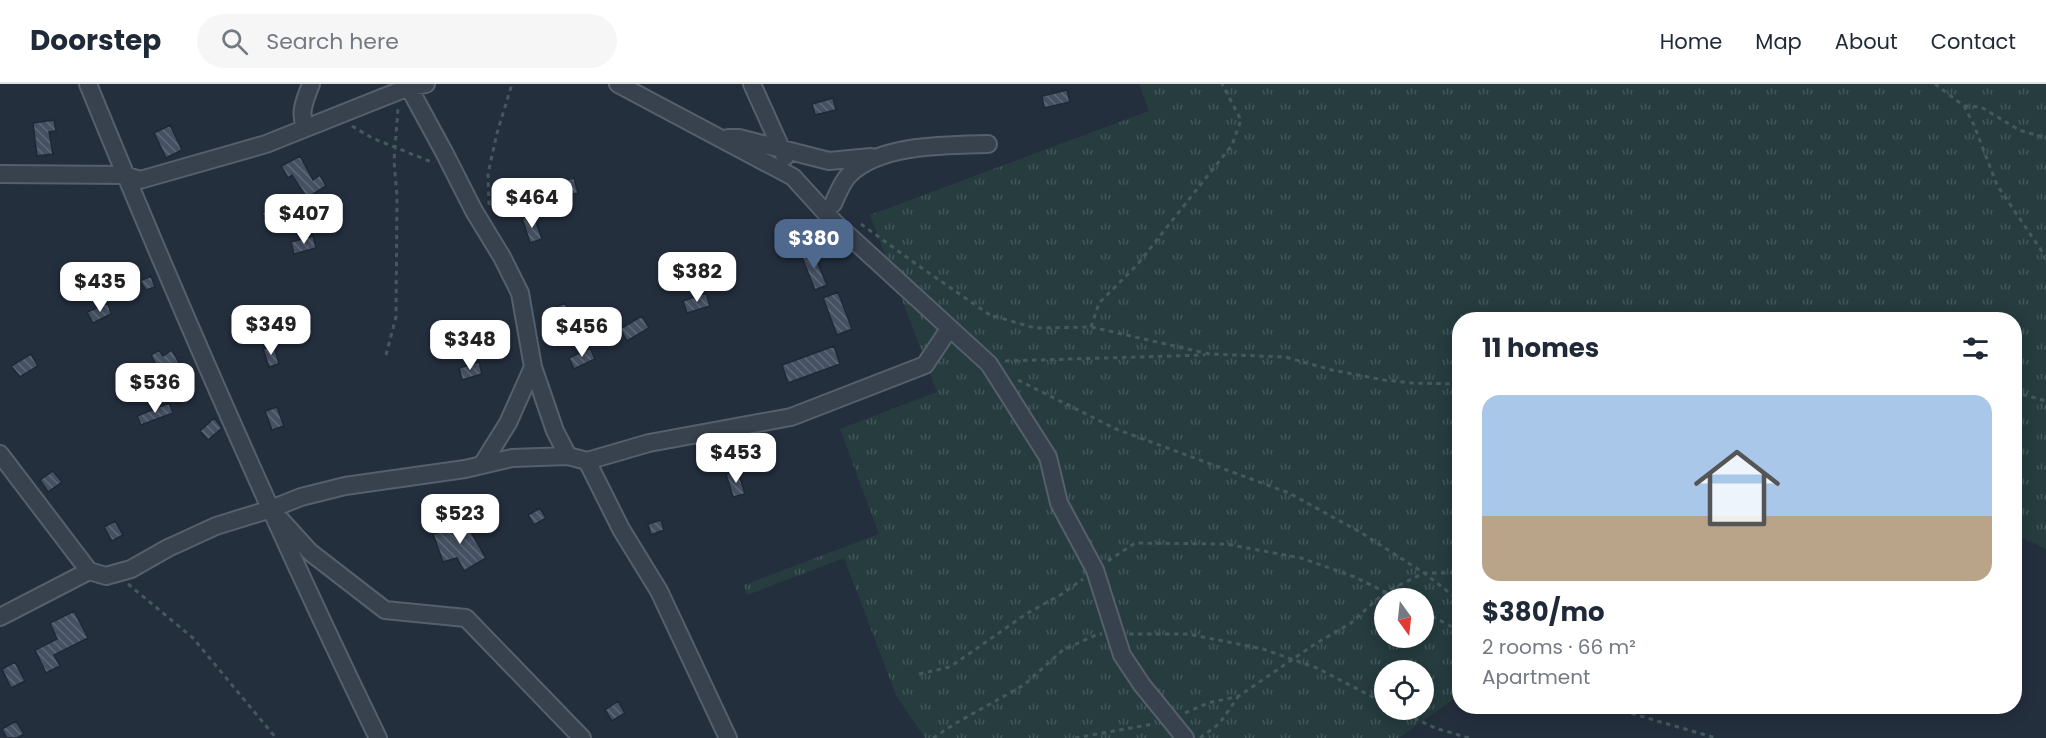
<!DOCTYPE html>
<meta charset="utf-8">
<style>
body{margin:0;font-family:Poppins,sans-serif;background:#f6f6f7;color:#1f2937;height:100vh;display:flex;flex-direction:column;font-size:22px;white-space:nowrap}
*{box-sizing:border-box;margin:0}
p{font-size:20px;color:#747a83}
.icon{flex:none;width:33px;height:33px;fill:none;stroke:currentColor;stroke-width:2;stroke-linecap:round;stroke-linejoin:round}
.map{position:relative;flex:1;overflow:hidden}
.side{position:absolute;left:1452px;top:228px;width:570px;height:402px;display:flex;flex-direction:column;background:#fff;border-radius:24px;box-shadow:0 3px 15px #0003}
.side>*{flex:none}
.needle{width:39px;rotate:165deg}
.tools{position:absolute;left:1374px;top:504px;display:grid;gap:12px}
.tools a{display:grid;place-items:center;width:60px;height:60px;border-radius:50%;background:#fff;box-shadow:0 3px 15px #0003;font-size:30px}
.price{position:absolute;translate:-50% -51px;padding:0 14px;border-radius:12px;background:#fff;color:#222;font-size:20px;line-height:39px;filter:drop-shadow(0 2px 3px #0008)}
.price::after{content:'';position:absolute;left:50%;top:36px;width:18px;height:14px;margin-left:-9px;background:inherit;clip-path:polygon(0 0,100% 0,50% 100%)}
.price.on{background:#4f688e;color:#fff}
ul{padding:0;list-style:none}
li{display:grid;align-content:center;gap:12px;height:318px;padding:0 30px}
li span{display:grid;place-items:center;height:186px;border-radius:18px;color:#555}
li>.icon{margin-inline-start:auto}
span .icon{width:108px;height:108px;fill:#fffc;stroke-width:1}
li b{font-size:26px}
h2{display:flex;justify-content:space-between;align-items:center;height:72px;padding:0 30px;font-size:26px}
header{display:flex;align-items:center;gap:36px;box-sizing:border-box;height:84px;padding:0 30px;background:#fff;border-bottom:2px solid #e0e1e3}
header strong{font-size:28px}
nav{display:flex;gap:33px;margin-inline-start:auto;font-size:21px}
.search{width:420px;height:54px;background:#f6f6f7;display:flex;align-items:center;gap:15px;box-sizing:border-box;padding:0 21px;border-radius:33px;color:#747a83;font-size:22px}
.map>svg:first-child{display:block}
.grass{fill:url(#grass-tufts);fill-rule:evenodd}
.building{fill:url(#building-back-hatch);stroke:#1f2835;stroke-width:1.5}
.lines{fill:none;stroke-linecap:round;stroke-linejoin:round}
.minor-casing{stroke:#565f6c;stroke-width:20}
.path{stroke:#44595c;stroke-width:3;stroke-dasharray:4.5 4.5;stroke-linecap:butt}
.minor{stroke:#38414e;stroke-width:16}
</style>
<header>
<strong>Doorstep</strong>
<div class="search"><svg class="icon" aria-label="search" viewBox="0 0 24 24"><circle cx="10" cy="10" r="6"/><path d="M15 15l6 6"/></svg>Search here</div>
<nav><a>Home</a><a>Map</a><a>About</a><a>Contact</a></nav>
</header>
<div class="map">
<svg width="2046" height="654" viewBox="0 0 2046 654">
<defs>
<pattern id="grass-tufts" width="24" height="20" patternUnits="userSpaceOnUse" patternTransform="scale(1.5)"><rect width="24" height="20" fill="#263c3f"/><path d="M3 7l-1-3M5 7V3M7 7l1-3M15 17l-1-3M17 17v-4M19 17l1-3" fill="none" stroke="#435659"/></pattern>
<pattern id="building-back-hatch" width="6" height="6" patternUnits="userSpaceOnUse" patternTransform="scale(1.5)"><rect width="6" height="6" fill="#455162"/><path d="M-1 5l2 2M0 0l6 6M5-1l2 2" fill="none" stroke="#5d6877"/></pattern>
</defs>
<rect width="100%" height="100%" fill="#242f3e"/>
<path class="grass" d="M1139,0H2046V465L2015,450L2014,236H1460L1459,611L1399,654H925L896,611L844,474L747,511L744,501L879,450L840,345L937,308L870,131L1149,27ZM1384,514H1424V554H1384ZM1384,586H1424V626H1384Z"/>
<path class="building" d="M1067,6L1070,18L1044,24L1042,12Z
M833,14L836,26L815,31L812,20Z
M54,36L56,47L49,48L53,70L37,72L33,39Z
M170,41L182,66L166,74L154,49Z
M300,72L313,96L320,91L326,102L307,114L292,91L288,94L281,82Z
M574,94L578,109L566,112L562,97Z
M282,118L288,129L268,140L262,129Z
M533,130L542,155L530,159L522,134Z
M313,152L316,164L294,170L291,158Z
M812,166L827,201L815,206L801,171Z
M151,192L155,203L146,206L140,197Z
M838,208L852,245L837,251L823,214Z
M706,209L710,222L687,229L683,217Z
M108,219L111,230L93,239L87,228Z
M565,219L574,238L560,244L551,225Z
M642,232L649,244L627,257L620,245Z
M274,262L279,280L269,283L263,265Z
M834,262L840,280L788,299L782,281Z
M590,264L595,275L574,285L569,274Z
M159,266L163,272L172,266L179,279L171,284L189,313L177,320L151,271Z
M31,270L38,282L20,293L11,282Z
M479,278L482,290L462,296L459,284Z
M169,319L173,329L141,341L137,332Z
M277,323L284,342L272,346L265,327Z
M214,334L222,344L208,356L200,347Z
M53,387L62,398L48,408L40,396Z
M738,387L745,410L733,413L726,390Z
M540,424L546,434L534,441L528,431Z
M661,436L664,446L651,451L648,440Z
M115,437L123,451L112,457L104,443Z
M473,437L477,447L472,450L486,474L464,487L457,474L443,478L433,450Z
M74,527L88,554L54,571L60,582L46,589L35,566L57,555L50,539Z
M15,578L25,597L11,604L2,585Z
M618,617L625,629L612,637L605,626Z
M16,637L24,650L17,654H7L2,645Z"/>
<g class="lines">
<defs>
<path id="minor" d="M88,0C178,220 274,440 378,654
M407,0L444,68L474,127L502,173L520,209L533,283L555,347L568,372
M618,0L793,93L834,138L989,280L1048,373L1059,419L1095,486L1122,571L1142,601L1185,654
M752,0L785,73
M305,44C299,27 305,16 311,0
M728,54H739L829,77L871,73
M0,90L125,91L140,96L266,60L409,3L426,0
M833,120C837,111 842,98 849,91C879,60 947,61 988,60
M0,370L89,487L106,492L131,485L168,464L216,442L271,425L301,413L345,402L465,385L512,374L568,372L587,377L649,359L791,333L925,281L949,245
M587,377L621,445L659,507L728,654
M483,379L508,339L533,283
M281,436L310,468L385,526L466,534L582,654
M0,533L89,487"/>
</defs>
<use href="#minor" class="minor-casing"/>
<path class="path" d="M1935,0L1964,22L1974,41L1997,101L2043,169L2046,177
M1964,22L1981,23L2019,46L2046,54
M352,42L372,54L434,79
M489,121L488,90L497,49L512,0
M861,140L916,180L990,231L1035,244L1091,243L1210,270L1285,273L1332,286L1384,296L1411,299L1460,300
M1091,243L1099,219L1137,181L1232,61L1241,36L1222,0
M386,271L396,233L397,112L394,77L398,24
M1005,277L1205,271
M1018,296L1116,345L1289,409L1360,448L1424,489L1460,517
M2014,308L2046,317
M1108,477L1135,459L1226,460L1301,474L1355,493L1397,514
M128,500L193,554L276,654
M1424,528L1460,547
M1129,550H1188L1263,565L1317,584L1384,619
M919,590L950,583L1026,530L1062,510L1083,495
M1615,622L1630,629L1716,654
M1398,626L1435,644L1469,654
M1185,629L1208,619L1239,612L1315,560L1351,539L1385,508L1424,489H1460
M933,654L956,639L1024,601L1063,566L1098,550H1102
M1075,654L1153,640
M1200,654L1219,640L1238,613"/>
<use href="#minor" class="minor"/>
</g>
</svg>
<div class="tools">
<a><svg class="needle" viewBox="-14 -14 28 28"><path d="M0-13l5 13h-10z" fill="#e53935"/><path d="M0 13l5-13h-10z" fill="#747a83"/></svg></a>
<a><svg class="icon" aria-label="locate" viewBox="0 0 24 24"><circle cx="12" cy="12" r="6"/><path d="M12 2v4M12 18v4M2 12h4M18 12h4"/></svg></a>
</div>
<b class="price" style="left:532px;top:145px">$464</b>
<b class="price" style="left:304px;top:161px">$407</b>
<b class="price on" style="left:814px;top:186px">$380</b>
<b class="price" style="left:697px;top:219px">$382</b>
<b class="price" style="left:100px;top:229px">$435</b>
<b class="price" style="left:271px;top:272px">$349</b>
<b class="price" style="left:582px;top:274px">$456</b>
<b class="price" style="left:470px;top:287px">$348</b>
<b class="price" style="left:155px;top:330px">$536</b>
<b class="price" style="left:736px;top:400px">$453</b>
<b class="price" style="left:460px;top:461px">$523</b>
<section class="side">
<h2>11 homes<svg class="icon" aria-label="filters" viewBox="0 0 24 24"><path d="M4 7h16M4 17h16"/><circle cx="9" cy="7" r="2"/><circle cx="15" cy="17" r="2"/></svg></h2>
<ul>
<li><span style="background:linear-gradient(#a9c7e8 65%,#b9a48a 0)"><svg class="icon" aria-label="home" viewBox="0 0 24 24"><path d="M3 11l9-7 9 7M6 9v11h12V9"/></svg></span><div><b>$380/mo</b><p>2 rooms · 66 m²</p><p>Apartment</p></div></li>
</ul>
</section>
</div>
